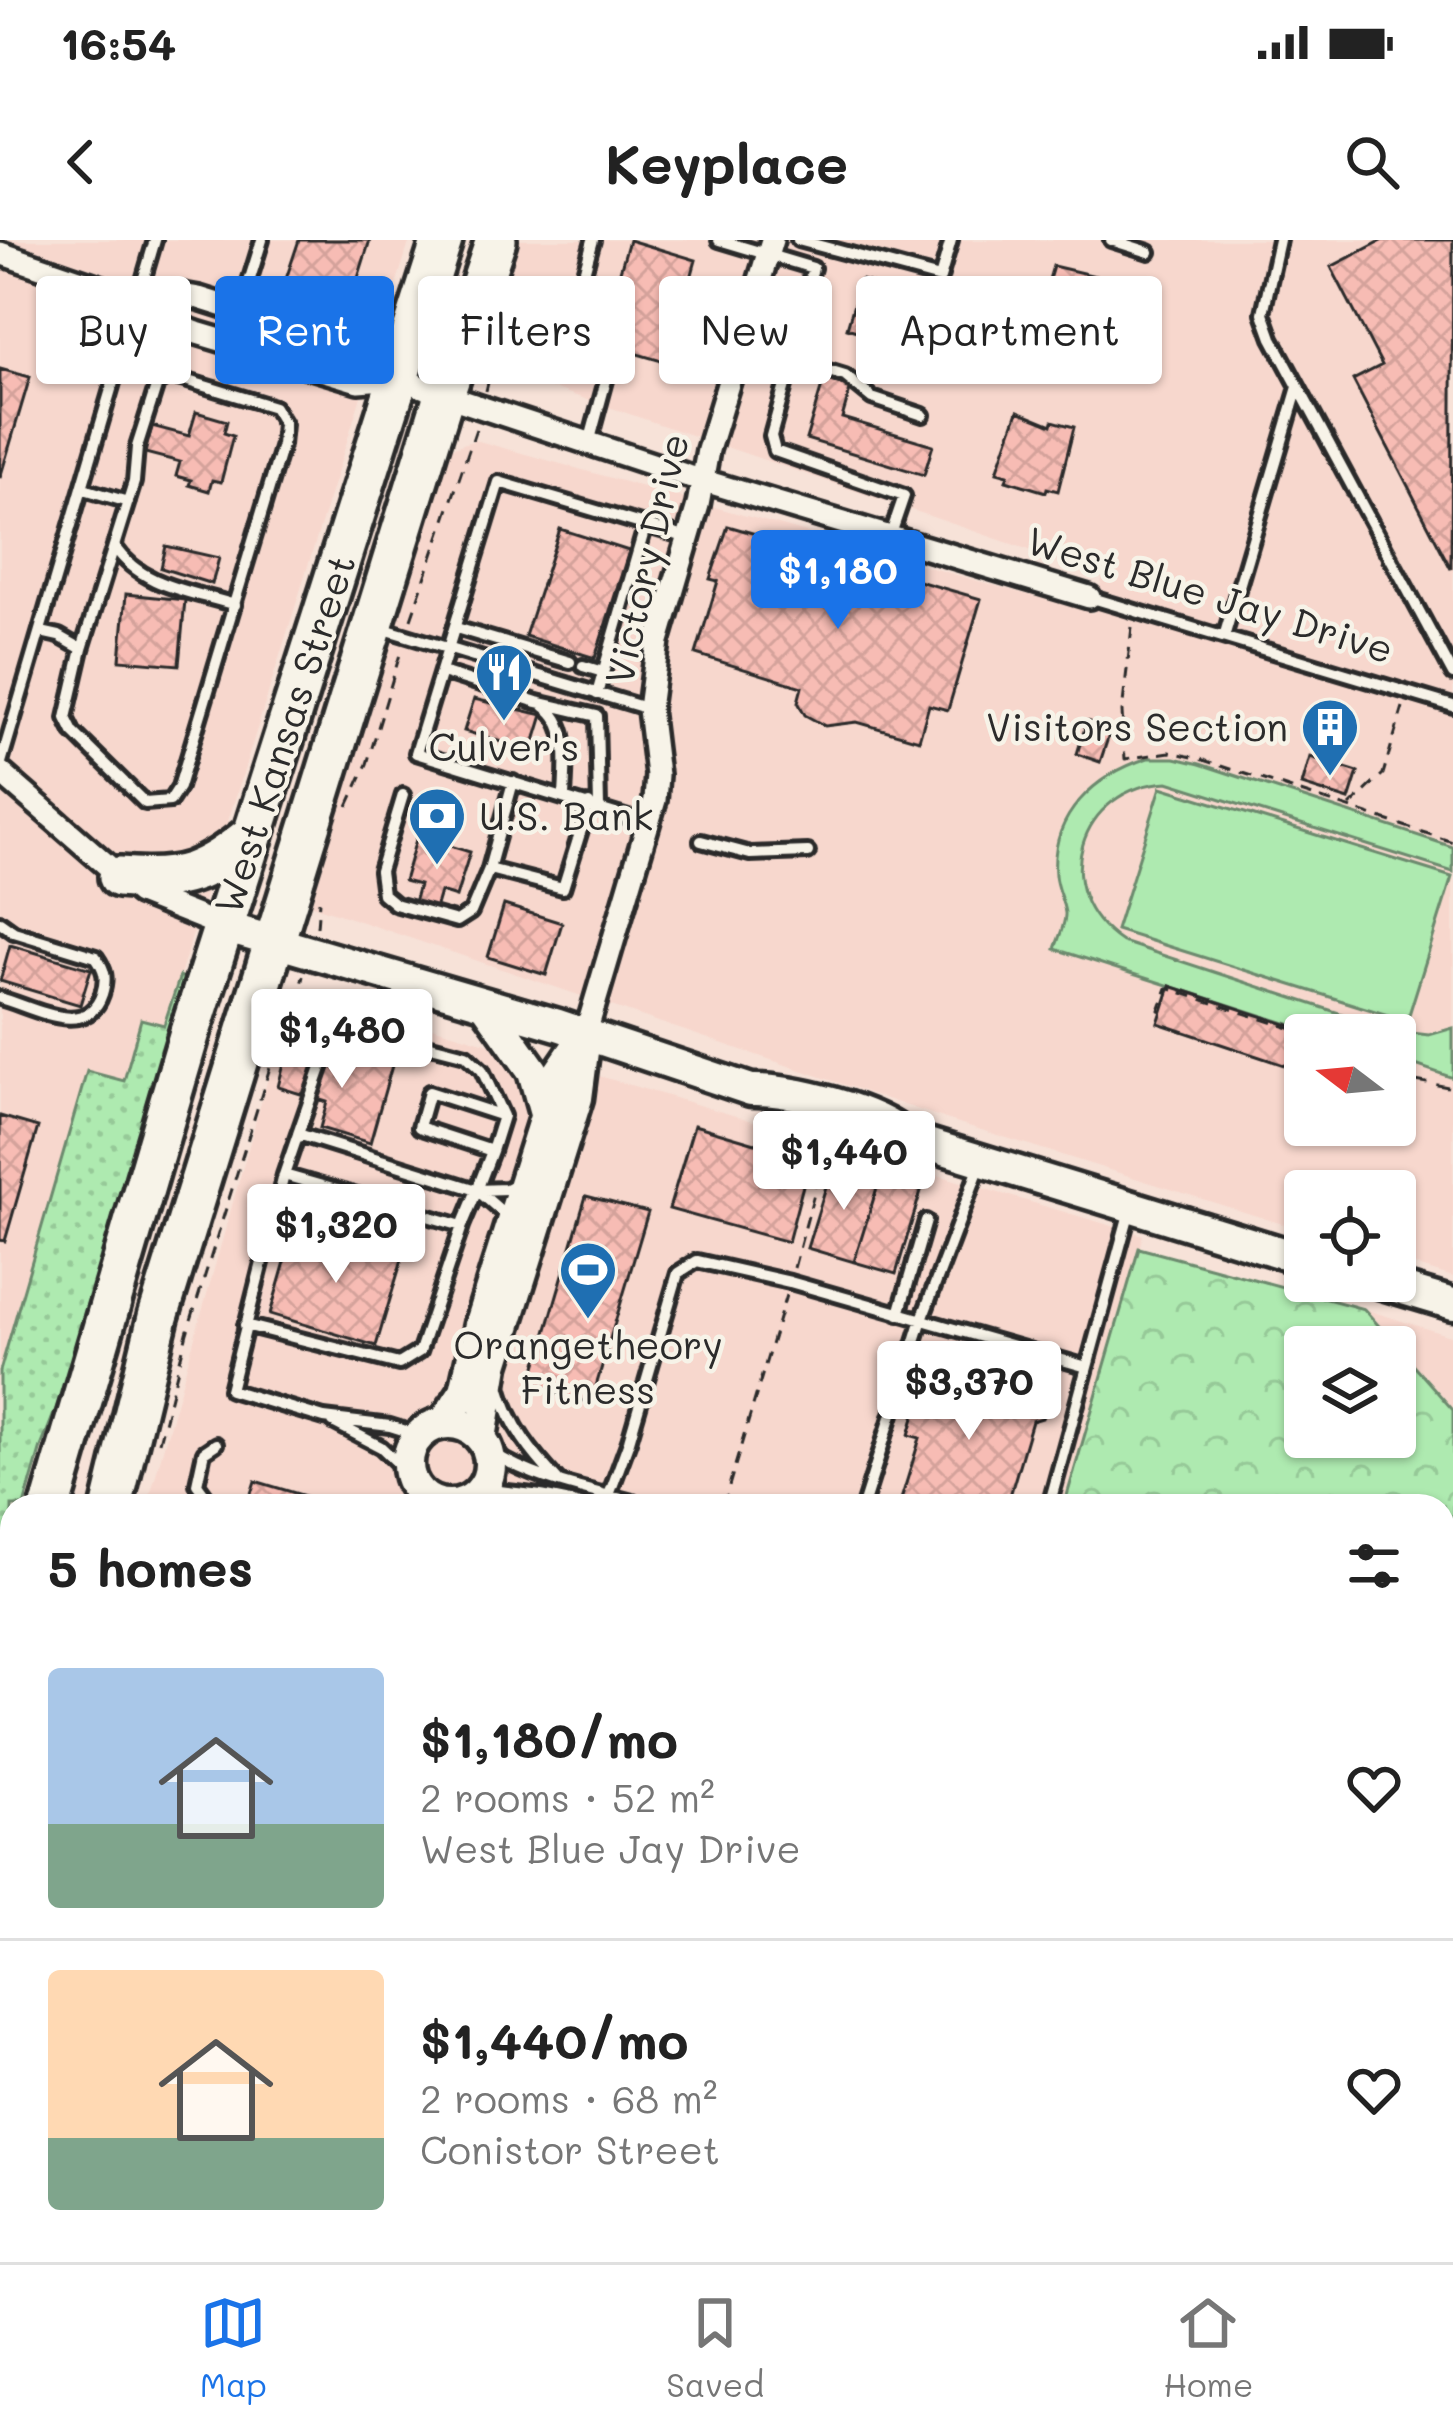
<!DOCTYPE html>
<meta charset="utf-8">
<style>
body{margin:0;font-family:Mali,sans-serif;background:#f6f6f6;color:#222;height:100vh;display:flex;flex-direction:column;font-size:45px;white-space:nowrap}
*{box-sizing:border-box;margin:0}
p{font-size:39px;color:#767676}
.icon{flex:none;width:66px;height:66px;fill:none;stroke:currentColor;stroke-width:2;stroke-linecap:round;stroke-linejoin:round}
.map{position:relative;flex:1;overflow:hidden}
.drawer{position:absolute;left:0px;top:1254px;width:1455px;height:768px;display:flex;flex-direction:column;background:#fff;border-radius:36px 36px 0 0;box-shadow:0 3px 9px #0004}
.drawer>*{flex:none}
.hud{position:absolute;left:36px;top:36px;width:1383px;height:108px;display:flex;gap:24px}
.needle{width:78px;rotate:286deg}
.buttons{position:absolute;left:1284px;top:774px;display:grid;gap:24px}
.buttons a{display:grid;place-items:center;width:132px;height:132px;border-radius:12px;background:#fff;box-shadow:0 3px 9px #0004;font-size:60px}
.price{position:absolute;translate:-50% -102px;padding:0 27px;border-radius:12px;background:#fff;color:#222;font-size:39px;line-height:78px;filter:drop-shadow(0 3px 6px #0008)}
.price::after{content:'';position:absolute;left:50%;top:72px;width:36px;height:27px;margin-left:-18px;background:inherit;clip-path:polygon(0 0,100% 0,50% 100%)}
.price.on{background:#1a73e8;color:#fff}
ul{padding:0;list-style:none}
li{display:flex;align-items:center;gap:36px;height:300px;padding:0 48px}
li+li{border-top:3px solid #e0e0e0}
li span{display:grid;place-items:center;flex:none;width:336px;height:240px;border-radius:12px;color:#555}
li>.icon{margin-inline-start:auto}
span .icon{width:144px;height:144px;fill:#fffc;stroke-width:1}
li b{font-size:51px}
h2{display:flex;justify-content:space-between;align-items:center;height:144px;padding:0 48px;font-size:51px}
.chip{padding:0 42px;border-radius:12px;background:#fff;box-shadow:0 3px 9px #0004;font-size:42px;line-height:108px}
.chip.on{background:#1a73e8;color:#fff}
.status{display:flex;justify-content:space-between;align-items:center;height:84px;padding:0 60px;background:#fff;direction:ltr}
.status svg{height:33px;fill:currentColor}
header{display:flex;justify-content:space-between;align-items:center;height:156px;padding:0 48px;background:#fff;font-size:54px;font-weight:800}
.menu{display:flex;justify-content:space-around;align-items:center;height:168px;border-top:3px solid #e0e0e0;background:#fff;font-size:33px;color:#767676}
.menu a{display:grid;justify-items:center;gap:6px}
.menu .on{color:#1a73e8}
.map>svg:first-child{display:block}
.built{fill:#f7d7cd;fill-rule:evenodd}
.grass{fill:url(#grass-dots);stroke:#6c8a6e;stroke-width:3}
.forest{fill:url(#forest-crowns);stroke:#6c8a6e;stroke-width:3;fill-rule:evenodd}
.pitch{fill:#aeeab0;stroke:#6c8a6e;stroke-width:3}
.building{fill:url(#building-cross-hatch);stroke:#2b2b2b;stroke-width:3}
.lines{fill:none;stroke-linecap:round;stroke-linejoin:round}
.lane-casing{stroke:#2b2b2b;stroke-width:20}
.street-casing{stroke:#2b2b2b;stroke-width:30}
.secondary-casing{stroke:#2b2b2b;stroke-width:39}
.highway-casing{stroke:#2b2b2b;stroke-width:48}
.path{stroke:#2b2b2b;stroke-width:3;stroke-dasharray:12 9;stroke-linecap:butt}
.lane{stroke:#f7f3e8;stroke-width:10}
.street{stroke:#f7f3e8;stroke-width:21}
.secondary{stroke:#f7f3e8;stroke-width:30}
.highway{stroke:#f7f3e8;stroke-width:39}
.labels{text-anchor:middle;stroke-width:9;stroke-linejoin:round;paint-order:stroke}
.street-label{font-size:39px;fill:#2b2b2b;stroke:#f7f3e8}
.poi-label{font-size:39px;fill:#2b2b2b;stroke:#f7f3e8}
</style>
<div class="status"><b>16:54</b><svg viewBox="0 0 49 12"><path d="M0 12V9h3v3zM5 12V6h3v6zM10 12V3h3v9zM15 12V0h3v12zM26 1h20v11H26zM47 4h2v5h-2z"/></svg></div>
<header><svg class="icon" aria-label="back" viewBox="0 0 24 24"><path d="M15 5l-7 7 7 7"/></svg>Keyplace<svg class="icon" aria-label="search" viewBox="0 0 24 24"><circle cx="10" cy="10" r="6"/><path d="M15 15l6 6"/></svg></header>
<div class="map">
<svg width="1453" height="2022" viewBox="0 0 1453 2022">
<defs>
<pattern id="grass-dots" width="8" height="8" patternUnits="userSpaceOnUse" patternTransform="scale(3)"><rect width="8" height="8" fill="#aeeab0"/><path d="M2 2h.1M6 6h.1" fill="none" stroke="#96c998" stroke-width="1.8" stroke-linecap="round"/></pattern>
<pattern id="forest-crowns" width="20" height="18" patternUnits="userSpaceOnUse" patternTransform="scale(3)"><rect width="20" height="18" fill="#aeeab0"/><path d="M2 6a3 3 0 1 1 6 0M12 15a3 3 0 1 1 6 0" fill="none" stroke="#96c998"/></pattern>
<pattern id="building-cross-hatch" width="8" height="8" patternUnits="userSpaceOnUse" patternTransform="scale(3)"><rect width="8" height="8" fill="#f7bcb4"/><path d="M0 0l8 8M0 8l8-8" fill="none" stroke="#d4a29b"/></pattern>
</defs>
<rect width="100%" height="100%" fill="#f7e2d8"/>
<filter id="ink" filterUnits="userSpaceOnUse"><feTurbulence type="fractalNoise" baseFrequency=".00833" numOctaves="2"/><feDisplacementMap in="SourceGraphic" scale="24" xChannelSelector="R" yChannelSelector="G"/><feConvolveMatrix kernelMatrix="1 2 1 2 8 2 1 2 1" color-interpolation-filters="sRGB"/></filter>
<g filter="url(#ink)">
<path class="built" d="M0,0H410L164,786L141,779L124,842L87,832L0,1131Z
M513,0H1453V1037L1395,1019V951H1305V991L946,879L309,664L445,210L475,200L1093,373L1103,335L494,128L483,96ZM1305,795H1395V885H1305Z
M326,756L1143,995L1064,1266H147L282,789L293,763Z
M1364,1069L1453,1097V1170Z
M1443,1510L1453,1511V2022H516L507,2010H1443Z"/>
<path class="grass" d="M180,736L189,741L82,1102L41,1207L24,1266H12V1308L0,1340V1131L87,831L124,841L141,779L164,785Z
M0,1839L12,1850V1977L0,1969Z"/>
<path class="forest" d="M1139,1008L1364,1069L1453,1170V1511L1443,1510V1266H1064ZM1305,1107H1395V1197H1305Z"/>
<path class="pitch" d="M1148,518H1175L1200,524L1453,607V632L1168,542C1078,547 1046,651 1122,702L1394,791L1429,795L1453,788V838L1395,818V795H1323L1055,709C1058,699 1066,683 1065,673C1063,660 1056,648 1055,635C1050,575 1095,535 1148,518Z
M1161,547L1452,637L1407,781L1116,690Z"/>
<path class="building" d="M299,0H370L348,70L283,48Z
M629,0L696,20L691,38L726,48L718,75L682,64L665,122L599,103Z
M1383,0H1453L1451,329L1353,140L1382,125L1331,27Z
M1053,26L1113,40L1112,44L1123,47L1100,114L1076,107L1077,103L1037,95L1041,82L1037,80Z
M861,40L922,58L907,107L847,88Z
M0,129L30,137L0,238Z
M824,139L851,147L842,178L933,205L924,235L806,199Z
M1018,171L1052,185L1053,181L1074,187L1058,251L1047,248L1046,252L1006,240L1008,235L997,232Z
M196,172L227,181L224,193L233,196L221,242L212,240L209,251L189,245L191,240L176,236L180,222L145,213L152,186L189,196Z
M728,286L981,359L948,470L929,465L919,500L857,482L825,486L805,475L798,462L802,447L696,414L718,341L710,339Z
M560,289L629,311L595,418L525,396Z
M166,306L219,318L212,344L161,328Z
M126,354L185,360L179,425L120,420Z
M474,459L543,475L532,511L464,491Z
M1087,481L1111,489L1100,522L1077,514Z
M1310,517L1358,532L1349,560L1302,545Z
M417,596L470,612L456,657L440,652L432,679L411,673L419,645L404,641Z
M504,665L562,683L546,735L488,717Z
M10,705L91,729L80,765L0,741Z
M1170,746L1319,795H1305V832L1158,783Z
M345,809L393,822L370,903L320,888L327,862L278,847L286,815L339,829Z
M0,876L38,887L5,1001L0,1000Z
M694,885L810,919L788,1002L669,969Z
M833,924L880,938L854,1022L807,1008Z
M880,938L921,951L896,1034L854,1022Z
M586,956L648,972L591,1163L530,1147Z
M295,987L403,1016L376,1106L270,1074Z
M938,1131L1049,1159L1042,1178L1032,1181L1007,1266H899L920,1198L909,1195L917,1167L925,1170Z
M255,1241L332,1264V1266H247Z
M1452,1879L1453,1989L1443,1995V1884Z
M640,2010H823L820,2022H636Z"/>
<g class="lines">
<defs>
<path id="lane" d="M719,0L813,28L793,96L746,83
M798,0L940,38L951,0
M1111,0L1149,12
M1279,0L1263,73L1272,98L1453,434
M240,71L262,0
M740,104L845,136L872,158L923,175
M792,120L771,196L775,211L904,256L890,297
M589,203L611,122L585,114L568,91L593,0
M84,249L128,262
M114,306C141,347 191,351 235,365
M1089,357L1453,466
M381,388L649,469
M456,388L570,422
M41,392L59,396L82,409L66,478L73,492L145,563L170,561L179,547L282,205L284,184L274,167L178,138H166L157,144L137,207L134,242L82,409
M1224,397L1298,147
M583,426L603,432
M442,432L537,462L597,476L599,567
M597,454L646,284
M544,466C572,484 565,527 564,557
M0,526L155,0
M513,542L489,629L563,648L589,564
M403,555L380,631L383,654L395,664L457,681L471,672L489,629
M648,584L416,513L499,242L688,298
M701,601L750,614L808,612
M0,682L14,692L96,717C105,730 107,738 102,754C87,799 35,768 0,758
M298,894L337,782L466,815L482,830L503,876L492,911L419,887L429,852L503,876
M284,935L298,894L477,950L462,986
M477,950L492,911
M509,978L477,950L506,949L516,944
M899,1074L926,981
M245,1085L399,1124L420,1111L462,986L284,935L230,1150L324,1178L390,1186L419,1195
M500,1149C511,1187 531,1212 558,1241
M333,1182L381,1207L408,1233
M488,1210C536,1242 592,1250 647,1266
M482,1249C522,1254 544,1254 583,1266
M213,1266L197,1244L204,1212L216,1204
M605,1266L629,1201L678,1033L697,1021L790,1042L1087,1127
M863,1266L922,1079L981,923
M1049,1266L1130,970
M1443,1734L1453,1739
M571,2010L585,2022
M1304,2010L1310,2022
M605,2022L608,2010
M834,2022L838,2010
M1269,2022L1283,2010"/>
<path id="street" d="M0,13L137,60L161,80L197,93L358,141L398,138
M137,60L165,52L199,58L367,111L398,138L444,155L688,236L1089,357
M0,532L139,653L224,687
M585,796L655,560L657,535L649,469L658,401L698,265L708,210L772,0"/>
<path id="secondary" d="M224,687L558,785L751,850C791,849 876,870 905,897L1305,1020
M486,765L533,831L545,874
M1376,1041L1453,1064
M408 1224a41 41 0 1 1 82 0a41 41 0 1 1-82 0Z
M444,1183L465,1151L481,1080L559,833L581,801
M481,1198L493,1125L577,858L585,796
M468,2010L476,2022"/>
<path id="highway" d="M119,637C182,643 205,633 253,594
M51,1266L190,792L442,0
M112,1266L158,1077L444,155L496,0
M0,1438L12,1399
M0,1481L12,1471
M0,1606L12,1570
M0,1730L12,1742
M0,1809L12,1821
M0,1987L12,1994
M36,2010L54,2022
M208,2010L220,2022
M291,2010L304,2022
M396,2010L405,2022"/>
</defs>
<use href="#lane" class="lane-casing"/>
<use href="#street" class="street-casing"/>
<use href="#secondary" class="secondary-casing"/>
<use href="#highway" class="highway-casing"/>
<path class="path" d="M486,151L493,122L487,116
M411,379L476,189
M1132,387L1122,472L1125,519L1170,512L1197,518L1453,602
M348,566L367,524L401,411
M1350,566L1383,534L1403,467
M317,687L319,661
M1162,771L1159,770L1167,748L1311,795
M1395,837L1453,848
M794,1028L823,920
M159,1202L187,1093L282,789L296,766L303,736
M723,1266L786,1055
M0,1670L12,1635"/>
<use href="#lane" class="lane"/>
<use href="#street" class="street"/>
<use href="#secondary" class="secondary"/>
<use href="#highway" class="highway"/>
</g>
</g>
<defs>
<symbol id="restaurant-pin" viewBox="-11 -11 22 30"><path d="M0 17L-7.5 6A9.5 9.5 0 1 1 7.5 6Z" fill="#1f6fb2" stroke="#f7f3e8"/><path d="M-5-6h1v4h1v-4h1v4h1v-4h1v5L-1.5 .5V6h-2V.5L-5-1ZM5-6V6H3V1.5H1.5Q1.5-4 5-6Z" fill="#fff"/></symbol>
<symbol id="building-pin" viewBox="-11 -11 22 30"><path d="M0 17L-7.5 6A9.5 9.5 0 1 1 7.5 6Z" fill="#1f6fb2" stroke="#f7f3e8"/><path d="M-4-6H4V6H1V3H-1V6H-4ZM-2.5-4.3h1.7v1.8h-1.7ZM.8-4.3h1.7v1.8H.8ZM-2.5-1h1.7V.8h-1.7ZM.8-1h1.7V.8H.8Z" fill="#fff"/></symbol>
<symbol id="bank-pin" viewBox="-11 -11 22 30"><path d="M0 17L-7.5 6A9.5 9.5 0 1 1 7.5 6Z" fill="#1f6fb2" stroke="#f7f3e8"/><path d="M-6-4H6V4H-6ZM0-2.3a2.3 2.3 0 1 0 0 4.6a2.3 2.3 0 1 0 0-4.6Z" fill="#fff"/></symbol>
<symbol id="stadium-pin" viewBox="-11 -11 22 30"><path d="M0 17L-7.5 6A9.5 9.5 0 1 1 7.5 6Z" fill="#1f6fb2" stroke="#f7f3e8"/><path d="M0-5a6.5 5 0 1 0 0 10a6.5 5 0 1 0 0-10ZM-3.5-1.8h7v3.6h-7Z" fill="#fff"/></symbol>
</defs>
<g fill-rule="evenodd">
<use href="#restaurant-pin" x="471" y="399" width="66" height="90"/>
<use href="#building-pin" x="1297" y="454" width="66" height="90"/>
<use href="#bank-pin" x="404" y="543" width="66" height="90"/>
<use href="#stadium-pin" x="555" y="997" width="66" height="90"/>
</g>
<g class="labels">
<g class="street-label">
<text transform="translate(647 319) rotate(-77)" y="14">Victory Drive</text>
<text transform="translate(1210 355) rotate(17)" y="14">West Blue Jay Drive</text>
<text transform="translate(285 494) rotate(-72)" y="14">West Kansas Street</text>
</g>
<g class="poi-label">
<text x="1288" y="501" text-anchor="end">Visitors Section</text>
<text x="504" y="521">Culver's</text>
<text x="479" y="590" text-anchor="start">U.S. Bank</text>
<text x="588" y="1119">Orangetheory<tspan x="588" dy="45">Fitness</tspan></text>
</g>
</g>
</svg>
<div class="buttons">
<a><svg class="needle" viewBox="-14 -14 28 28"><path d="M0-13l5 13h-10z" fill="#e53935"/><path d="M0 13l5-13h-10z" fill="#767676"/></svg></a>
<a><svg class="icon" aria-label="locate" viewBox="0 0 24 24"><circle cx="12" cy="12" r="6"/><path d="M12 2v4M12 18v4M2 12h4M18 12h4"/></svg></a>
<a><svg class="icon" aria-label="layers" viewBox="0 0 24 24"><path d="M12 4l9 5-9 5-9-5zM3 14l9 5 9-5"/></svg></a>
</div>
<b class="price on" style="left:838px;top:392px">$1,180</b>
<b class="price" style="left:342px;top:851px">$1,480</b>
<b class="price" style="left:844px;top:973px">$1,440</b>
<b class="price" style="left:336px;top:1046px">$1,320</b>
<b class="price" style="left:969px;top:1203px">$3,370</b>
<div class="hud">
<a class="chip">Buy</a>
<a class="chip on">Rent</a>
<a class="chip">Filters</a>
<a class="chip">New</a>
<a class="chip">Apartment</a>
</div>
<section class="drawer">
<h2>5 homes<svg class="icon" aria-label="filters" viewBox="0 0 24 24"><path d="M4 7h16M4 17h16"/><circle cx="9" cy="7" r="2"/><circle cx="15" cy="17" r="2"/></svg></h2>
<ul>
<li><span style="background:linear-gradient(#a9c7e8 65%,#7fa58c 0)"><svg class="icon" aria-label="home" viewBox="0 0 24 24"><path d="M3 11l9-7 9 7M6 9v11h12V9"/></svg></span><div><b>$1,180/mo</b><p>2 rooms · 52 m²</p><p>West Blue Jay Drive</p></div><svg class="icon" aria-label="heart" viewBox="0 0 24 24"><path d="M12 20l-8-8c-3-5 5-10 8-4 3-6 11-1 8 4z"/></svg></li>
<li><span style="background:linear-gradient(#ffd9b3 70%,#7fa58c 0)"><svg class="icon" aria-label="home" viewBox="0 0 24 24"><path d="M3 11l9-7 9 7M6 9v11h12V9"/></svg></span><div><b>$1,440/mo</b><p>2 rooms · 68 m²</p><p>Conistor Street</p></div><svg class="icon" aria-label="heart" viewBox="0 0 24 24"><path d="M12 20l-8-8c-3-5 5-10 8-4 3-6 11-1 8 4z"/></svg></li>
</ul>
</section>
</div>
<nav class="menu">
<a class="on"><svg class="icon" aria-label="map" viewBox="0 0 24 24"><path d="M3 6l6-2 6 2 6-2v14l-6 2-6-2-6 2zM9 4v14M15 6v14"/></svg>Map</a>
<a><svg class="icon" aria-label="saved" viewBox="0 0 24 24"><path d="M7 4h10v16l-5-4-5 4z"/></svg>Saved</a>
<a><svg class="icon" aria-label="home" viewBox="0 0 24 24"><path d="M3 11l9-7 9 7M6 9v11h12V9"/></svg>Home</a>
</nav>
